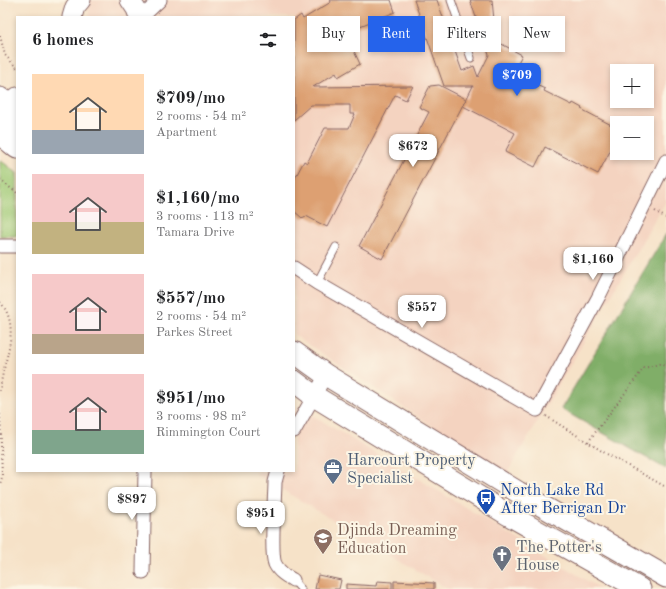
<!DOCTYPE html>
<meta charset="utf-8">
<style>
body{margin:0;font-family:"Old Standard TT",serif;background:#f2f2f2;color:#202124;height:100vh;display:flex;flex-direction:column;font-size:15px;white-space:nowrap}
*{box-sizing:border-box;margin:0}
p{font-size:13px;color:#757577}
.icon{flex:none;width:22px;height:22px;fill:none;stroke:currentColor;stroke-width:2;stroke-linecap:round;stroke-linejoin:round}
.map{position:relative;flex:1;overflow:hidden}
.panel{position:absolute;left:16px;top:16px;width:279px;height:456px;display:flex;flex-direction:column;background:#fff;border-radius:0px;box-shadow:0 2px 6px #0003}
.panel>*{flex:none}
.hud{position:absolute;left:307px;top:16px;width:299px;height:36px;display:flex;gap:8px}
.fabs{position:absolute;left:610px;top:64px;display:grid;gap:8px}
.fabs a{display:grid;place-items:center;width:44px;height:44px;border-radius:0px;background:#fff;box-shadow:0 2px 6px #0003;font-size:20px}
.price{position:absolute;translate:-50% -34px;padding:0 9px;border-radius:8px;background:#fff;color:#222;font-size:13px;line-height:26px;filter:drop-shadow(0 1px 2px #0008)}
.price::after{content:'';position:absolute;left:50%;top:24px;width:12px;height:9px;margin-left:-6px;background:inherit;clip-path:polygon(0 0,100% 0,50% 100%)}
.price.on{background:#2563eb;color:#fff}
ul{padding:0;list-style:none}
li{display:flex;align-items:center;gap:12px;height:100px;padding:0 16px}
li span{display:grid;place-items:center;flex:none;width:112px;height:80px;border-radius:0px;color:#555}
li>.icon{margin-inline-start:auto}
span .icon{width:48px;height:48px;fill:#fffc;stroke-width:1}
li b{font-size:17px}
h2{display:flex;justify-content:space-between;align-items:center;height:48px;padding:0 16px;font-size:17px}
.pill{padding:0 14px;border-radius:0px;background:#fff;box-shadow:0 2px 6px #0003;font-size:14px;line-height:36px}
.pill.on{background:#2563eb;color:#fff}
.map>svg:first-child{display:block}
.built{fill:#f4d3c0;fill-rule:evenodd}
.green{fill:#a0ca77;stroke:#757451}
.forest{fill:#80ae68;stroke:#65664a}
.building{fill:#dda072}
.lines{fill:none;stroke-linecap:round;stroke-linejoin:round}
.lane-casing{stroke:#866362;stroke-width:9}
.street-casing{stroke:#866362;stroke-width:15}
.secondary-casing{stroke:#866362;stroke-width:21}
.primary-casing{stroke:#866362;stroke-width:23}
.path{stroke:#866362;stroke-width:2;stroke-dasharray:1 3;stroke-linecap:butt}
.lane{stroke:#fff;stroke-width:7}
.street{stroke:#fff;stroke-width:13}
.secondary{stroke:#fff;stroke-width:19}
.primary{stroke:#fff;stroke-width:21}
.labels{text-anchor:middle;stroke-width:4;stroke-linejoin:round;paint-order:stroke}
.service-label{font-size:16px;fill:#4e5e75;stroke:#fcf5e5;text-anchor:start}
.transit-label{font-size:16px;fill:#164399;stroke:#fcf5e5;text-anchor:start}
.education-label{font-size:16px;fill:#785e54;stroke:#fcf5e5;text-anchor:start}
.worship-label{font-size:16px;fill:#5b616d;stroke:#fcf5e5;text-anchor:start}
</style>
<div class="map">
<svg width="666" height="589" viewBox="0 0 666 589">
<rect width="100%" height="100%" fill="#fcf5e5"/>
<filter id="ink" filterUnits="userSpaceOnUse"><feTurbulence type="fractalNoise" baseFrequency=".025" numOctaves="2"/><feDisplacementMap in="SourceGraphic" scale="8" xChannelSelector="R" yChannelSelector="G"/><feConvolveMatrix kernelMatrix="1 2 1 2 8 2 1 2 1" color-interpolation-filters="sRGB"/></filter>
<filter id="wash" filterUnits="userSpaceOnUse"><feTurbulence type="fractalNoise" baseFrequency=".012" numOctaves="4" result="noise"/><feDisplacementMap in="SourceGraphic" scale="16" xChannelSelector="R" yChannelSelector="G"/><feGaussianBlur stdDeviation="0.9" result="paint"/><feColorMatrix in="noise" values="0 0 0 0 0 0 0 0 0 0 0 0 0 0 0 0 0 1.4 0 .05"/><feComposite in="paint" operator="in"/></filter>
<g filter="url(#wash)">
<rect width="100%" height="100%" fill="#f6e2c8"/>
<path class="built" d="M88,0H666V201L506,475L294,335V17H89ZM617,71H647V101H617ZM617,123H647V153H617Z
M297,406L601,589H448L256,474L258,471H294V412Z"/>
<path class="green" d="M0,160L17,173V236H0Z"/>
<path class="forest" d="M666,234V469L561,409Z"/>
<g id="blocks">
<path class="building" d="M330,0H391L395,12L345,32L360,64L338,77L336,73L313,87L413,86L406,100L395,95L327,227L306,216L305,218L303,217L302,218L294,211V180L304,161L307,163L325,128H349L355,114H350V105H311L294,120V20L301,15L303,19L331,2Z
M414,0H437L462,71L474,66L478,77L489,55L470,0H492L496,41L522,55L512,74L545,89L544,91L572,105L573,103L582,108L581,109L617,128V138L598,174L545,147L535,167L505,152L515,133L463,106L473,86H444Z
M439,85L466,99L382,259L359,246L429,112L419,107L430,86Z
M318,575L341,580L339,589H315Z
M377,581L392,582V589H346V584L376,586Z
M394,581L434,583V589H394Z"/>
</g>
</g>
<g filter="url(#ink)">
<use href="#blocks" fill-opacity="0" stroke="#866362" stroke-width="1"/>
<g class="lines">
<defs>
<path id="lane" d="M451,0L471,58
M317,283L336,247
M293,580L301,589"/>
<path id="street" d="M142,17L160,0
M0,246H17
M294,268L317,283L537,410L599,296L666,161
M294,431L326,375
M278,471L275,482C275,497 270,552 275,564C279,572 286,576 293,580
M143,572L145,471"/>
<path id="secondary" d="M130,0L136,9L139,17
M72,17L75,7L81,0
M0,115L17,97
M5,137L17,122"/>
<path id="primary" d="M0,98L17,112
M0,134L17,148
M294,352L326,375L518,492L666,577
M294,381L314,396L507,514L640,589"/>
</defs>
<use href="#lane" class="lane-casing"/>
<use href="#street" class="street-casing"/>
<use href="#secondary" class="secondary-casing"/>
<use href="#primary" class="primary-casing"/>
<path class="path" d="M0,36L5,55L17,68
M0,180L17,193
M655,211L666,218
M0,302C23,328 2,362 0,391
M0,414L2,477L0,484
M546,416L605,453L666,487
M588,442L644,368L659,364L666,366"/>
<use href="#lane" class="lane"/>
<use href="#street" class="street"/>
<use href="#secondary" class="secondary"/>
<use href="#primary" class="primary"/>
</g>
</g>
<defs>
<symbol id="office-pin" viewBox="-11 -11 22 30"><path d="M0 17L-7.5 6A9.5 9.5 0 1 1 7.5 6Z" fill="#5c6f8a" stroke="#fcf5e5"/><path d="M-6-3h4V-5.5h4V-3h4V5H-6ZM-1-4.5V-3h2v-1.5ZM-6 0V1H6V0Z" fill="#fff"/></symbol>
<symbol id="bus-pin" viewBox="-11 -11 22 30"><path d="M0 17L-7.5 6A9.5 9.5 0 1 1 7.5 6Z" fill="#1a4fb4" stroke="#fcf5e5"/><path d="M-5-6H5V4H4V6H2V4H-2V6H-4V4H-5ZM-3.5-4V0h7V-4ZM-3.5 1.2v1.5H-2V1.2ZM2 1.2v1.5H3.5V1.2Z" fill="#fff"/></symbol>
<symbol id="school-pin" viewBox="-11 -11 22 30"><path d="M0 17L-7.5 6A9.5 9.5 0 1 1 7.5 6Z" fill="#8d6e63" stroke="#fcf5e5"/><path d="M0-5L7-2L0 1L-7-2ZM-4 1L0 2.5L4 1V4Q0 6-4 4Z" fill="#fff"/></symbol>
<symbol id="church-pin" viewBox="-11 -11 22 30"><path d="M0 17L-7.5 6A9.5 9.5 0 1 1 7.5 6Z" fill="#6b7280" stroke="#fcf5e5"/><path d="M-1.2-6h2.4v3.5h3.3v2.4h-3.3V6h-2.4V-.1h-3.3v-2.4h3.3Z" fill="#fff"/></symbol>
</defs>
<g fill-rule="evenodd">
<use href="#office-pin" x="322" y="457" width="22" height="30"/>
<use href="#bus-pin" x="475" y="487" width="22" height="30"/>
<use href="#school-pin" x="312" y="527" width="22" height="30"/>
<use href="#church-pin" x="491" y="544" width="22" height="30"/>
</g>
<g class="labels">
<g class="service-label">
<text x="347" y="465">Harcourt Property<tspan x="347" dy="18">Specialist</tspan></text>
</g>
<g class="transit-label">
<text x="500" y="495">North Lake Rd<tspan x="500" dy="18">After Berrigan Dr</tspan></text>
</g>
<g class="education-label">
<text x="337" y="535">Djinda Dreaming<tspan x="337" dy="18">Education</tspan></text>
</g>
<g class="worship-label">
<text x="516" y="552">The Potter's<tspan x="516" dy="18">House</tspan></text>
</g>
</g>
</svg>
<div class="fabs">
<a>+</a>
<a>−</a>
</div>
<b class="price on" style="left:517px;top:97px">$709</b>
<b class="price" style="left:413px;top:168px">$672</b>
<b class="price" style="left:593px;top:281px">$1,160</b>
<b class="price" style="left:422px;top:329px">$557</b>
<b class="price" style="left:132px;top:521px">$897</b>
<b class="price" style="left:261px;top:535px">$951</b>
<div class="hud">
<a class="pill">Buy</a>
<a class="pill on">Rent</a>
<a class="pill">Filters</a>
<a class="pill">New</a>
</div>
<section class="panel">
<h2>6 homes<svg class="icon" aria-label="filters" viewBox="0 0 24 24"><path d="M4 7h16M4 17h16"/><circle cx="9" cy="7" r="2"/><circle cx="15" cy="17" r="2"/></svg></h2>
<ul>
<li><span style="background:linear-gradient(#ffd9b3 70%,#9aa5b1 0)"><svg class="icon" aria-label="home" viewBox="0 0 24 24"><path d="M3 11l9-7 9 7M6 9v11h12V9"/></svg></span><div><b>$709/mo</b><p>2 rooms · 54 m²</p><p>Apartment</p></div></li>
<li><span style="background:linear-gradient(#f6c9c9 60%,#c2b280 0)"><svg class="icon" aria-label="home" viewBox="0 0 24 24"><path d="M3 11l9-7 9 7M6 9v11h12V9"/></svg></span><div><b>$1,160/mo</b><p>3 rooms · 113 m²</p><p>Tamara Drive</p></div></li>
<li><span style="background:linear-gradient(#f6c9c9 75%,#b9a48a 0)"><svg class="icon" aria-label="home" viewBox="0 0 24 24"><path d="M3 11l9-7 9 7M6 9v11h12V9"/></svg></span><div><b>$557/mo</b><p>2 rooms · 54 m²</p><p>Parkes Street</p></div></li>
<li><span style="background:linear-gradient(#f6c9c9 70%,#7fa58c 0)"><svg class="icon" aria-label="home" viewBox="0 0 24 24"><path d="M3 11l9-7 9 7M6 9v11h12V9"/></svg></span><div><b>$951/mo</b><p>3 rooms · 98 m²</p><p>Rimmington Court</p></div></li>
</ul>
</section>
</div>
